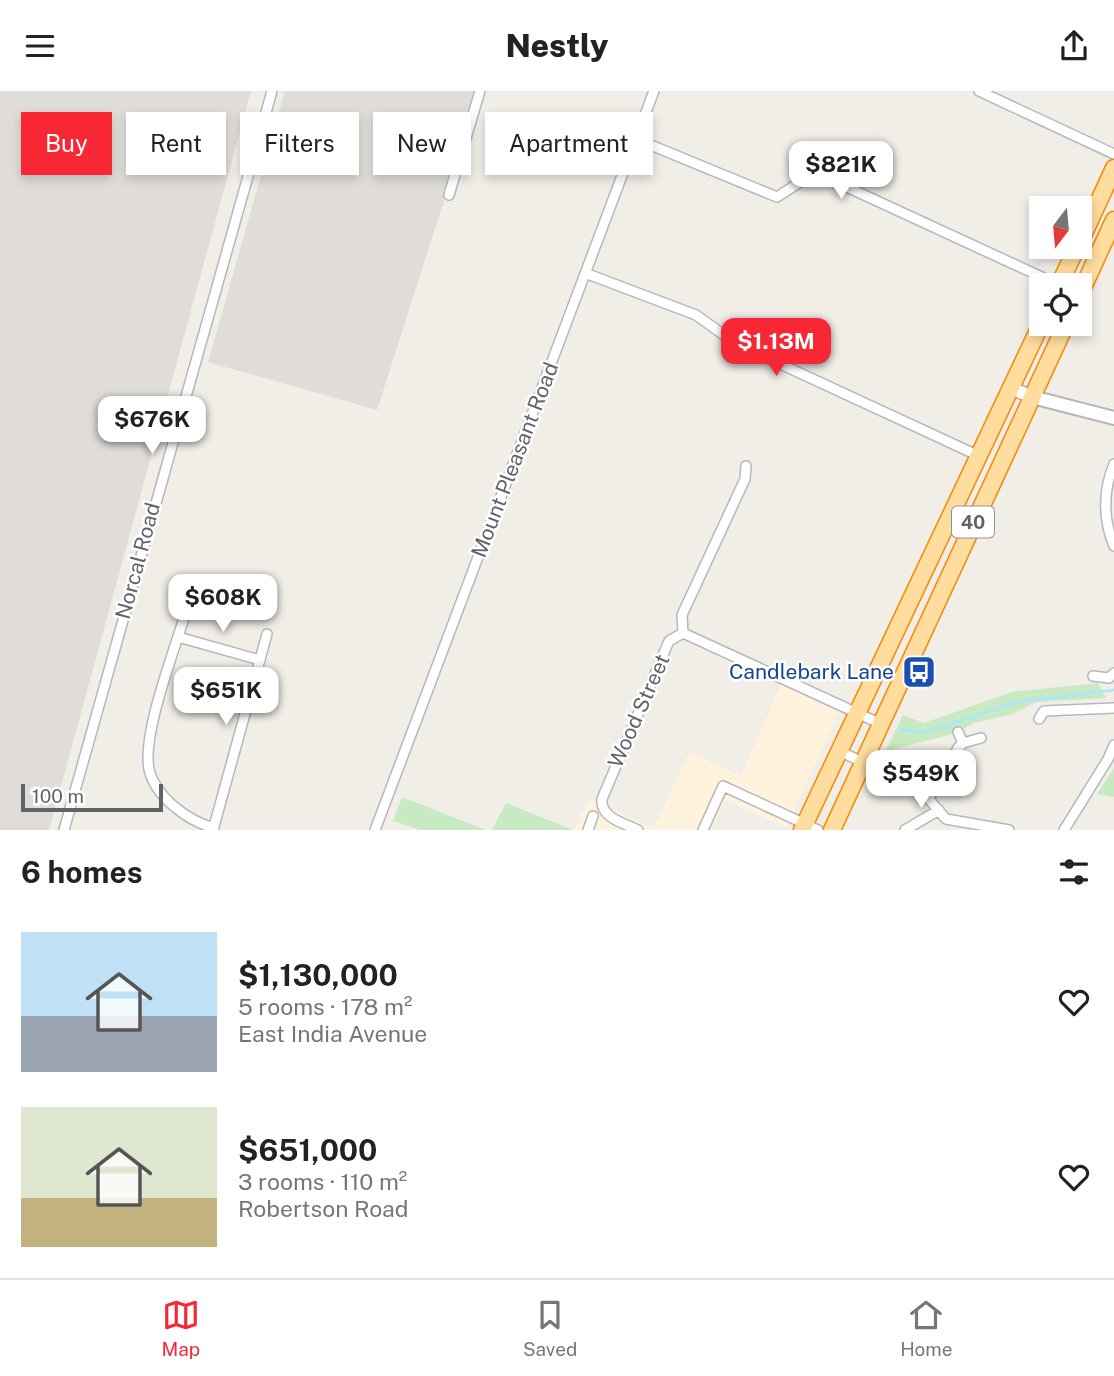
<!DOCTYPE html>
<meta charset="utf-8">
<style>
body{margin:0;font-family:"Public Sans",sans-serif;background:#f2f2f2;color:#222;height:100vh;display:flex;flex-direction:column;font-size:26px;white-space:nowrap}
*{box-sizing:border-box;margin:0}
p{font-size:23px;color:#767676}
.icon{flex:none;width:38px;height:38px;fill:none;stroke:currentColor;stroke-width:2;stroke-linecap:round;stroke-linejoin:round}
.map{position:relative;height:739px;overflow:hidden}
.side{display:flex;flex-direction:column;background:#fff;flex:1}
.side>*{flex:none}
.guide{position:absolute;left:21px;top:21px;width:700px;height:63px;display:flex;gap:14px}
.needle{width:46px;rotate:196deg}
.tools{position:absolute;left:1029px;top:105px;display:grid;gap:14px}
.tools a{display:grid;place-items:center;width:63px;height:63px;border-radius:0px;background:#fff;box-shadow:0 4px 10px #0003;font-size:35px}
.scale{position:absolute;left:21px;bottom:18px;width:142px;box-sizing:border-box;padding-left:7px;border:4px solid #5e6468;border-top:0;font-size:19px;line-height:24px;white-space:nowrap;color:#5e6468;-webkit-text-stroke:5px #fff;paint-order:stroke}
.price{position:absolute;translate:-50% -60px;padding:0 16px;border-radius:14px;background:#fff;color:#222;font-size:23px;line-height:46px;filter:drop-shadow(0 2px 4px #0008)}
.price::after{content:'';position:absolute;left:50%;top:42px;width:21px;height:16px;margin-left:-10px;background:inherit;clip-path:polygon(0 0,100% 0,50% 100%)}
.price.active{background:#f72733;color:#fff}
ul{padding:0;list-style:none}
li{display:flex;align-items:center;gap:21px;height:175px;padding:0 21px}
li span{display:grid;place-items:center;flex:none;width:196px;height:140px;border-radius:0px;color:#555}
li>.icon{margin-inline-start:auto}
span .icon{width:84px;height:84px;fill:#fffc;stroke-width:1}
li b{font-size:30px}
h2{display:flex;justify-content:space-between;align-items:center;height:84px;padding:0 21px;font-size:30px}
.pill{padding:0 24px;border-radius:0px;background:#fff;box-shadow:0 4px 10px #0003;font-size:24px;line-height:63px}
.pill.active{background:#f72733;color:#fff}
header{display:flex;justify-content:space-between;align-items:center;height:91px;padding:0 21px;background:#fff;font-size:32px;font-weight:800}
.dock{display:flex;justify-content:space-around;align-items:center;height:98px;border-top:2px solid #e0e0e0;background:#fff;font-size:19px;color:#767676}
.dock a{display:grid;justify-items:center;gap:4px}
.dock .active{color:#f72733}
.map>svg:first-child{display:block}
.commercial{fill:#fff3de}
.industrial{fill:#e0ddd9}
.green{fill:#c7eac2}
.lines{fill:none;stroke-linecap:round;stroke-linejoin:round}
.stream{stroke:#a9e5ff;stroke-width:2.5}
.minor-casing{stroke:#b4b8bc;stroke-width:12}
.tertiary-casing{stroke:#b4b8bc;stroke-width:16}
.trunk-casing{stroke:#f88800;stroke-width:19}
.minor{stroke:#fff;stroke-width:9}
.tertiary{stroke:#fff;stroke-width:12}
.trunk{stroke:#ffdd9f;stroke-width:16}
.labels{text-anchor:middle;stroke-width:5;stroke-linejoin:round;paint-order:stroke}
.shield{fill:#fff;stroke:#8e9295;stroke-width:2}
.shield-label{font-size:19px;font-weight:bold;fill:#5e6468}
.street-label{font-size:21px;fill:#5e6468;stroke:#fff}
.transit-label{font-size:21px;fill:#164399;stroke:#fff;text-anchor:end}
</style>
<header><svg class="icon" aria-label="menu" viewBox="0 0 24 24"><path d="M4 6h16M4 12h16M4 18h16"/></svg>Nestly<svg class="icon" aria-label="share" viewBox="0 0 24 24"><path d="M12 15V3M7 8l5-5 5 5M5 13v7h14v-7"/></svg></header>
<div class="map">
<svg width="1114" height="739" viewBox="0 0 1114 739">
<rect width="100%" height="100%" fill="#f1ede7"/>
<path class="commercial" d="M781,593L839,621L786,737L725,709L711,739H574L589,708L654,737L689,661L741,685Z"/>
<path class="industrial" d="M0,0H251L49,739H0Z
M285,0H479L377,319L208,271Z"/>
<path class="green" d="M1098,592L1106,607L1036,611L1012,623L974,632L956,642L890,659L886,666L885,662L903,624L924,632L1012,601Z
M1114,677V706L1097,703Z
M402,706L486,739H421L393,730Z
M506,712L573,739H492Z"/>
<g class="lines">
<path class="stream" d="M901,639L927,641L1017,611L1114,599"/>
<defs>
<path id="minor" d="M979,0L1114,63
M636,48L777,106L808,86L823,85L1059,194
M449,104L480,0
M585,182L696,224L735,252L979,365
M1114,373C1103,399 1103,429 1114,455
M184,527C173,563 142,644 149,678C155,706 188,730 214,737
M683,542L881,633
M178,546L260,569
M1093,585L1109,587L1114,582
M1039,628L1044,620L1114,617
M958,641L963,652
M839,660L920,698L946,728L1009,739
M929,705L939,696L958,657L963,652L981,647
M64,739L272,0
M213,739L267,543
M375,739L654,0
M588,739L593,725
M638,739C624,732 600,727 602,708L669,550L683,542L682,524L745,388L746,375
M703,739L723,695L818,739
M905,739L939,719
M1064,739L1108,668L1114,654"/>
<path id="tertiary" d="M1011,297L1032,306L1114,327"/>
<path id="trunk" d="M1080,151L1114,77
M1059,194L1077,156
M1080,203L1114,129
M802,739L1041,233
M832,739L1066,233"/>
</defs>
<use href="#minor" class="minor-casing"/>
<use href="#tertiary" class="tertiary-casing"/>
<use href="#trunk" class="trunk-casing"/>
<use href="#minor" class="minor"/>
<use href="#tertiary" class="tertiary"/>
<use href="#trunk" class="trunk"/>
</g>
<defs>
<symbol id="bus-square" viewBox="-11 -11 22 22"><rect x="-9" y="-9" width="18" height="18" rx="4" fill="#1a4fb4" stroke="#fff"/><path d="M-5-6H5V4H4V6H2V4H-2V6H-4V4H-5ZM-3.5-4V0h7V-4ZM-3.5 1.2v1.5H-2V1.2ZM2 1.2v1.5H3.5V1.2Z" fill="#fff"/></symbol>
</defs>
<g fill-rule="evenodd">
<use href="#bus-square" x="900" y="562" width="38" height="38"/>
</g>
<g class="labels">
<rect class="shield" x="952" y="415.5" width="42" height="31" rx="5"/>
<g class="shield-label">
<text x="973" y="438">40</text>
</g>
<g class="street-label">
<text transform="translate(515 369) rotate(-69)" y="7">Mount Pleasant Road</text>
<text transform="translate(138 470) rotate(-75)" y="7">Norcal Road</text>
<text transform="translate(639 620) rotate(-66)" y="7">Wood Street</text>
</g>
<g class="transit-label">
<text x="894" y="588">Candlebark Lane</text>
</g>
</g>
</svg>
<div class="tools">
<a><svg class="needle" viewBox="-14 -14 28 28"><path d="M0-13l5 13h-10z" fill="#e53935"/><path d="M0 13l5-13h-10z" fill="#767676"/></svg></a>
<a><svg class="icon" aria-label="locate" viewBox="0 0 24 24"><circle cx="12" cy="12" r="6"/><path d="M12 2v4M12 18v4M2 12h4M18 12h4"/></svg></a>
</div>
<div class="scale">100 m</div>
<b class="price" style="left:841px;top:110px">$821K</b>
<b class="price active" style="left:776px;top:287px">$1.13M</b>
<b class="price" style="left:152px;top:365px">$676K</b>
<b class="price" style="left:223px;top:543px">$608K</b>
<b class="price" style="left:226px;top:636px">$651K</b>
<b class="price" style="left:921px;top:719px">$549K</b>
<div class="guide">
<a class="pill active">Buy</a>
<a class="pill">Rent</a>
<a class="pill">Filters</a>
<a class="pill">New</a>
<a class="pill">Apartment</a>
</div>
</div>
<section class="side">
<h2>6 homes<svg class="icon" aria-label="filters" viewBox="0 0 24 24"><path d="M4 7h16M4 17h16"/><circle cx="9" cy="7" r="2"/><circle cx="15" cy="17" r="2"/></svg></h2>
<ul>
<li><span style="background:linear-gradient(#bfe0f5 60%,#9aa5b1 0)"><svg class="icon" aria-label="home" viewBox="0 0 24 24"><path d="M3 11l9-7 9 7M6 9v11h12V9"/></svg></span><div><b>$1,130,000</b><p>5 rooms · 178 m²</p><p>East India Avenue</p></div><svg class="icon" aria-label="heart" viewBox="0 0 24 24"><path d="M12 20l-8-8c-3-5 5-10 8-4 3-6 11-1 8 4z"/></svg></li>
<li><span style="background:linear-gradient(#dfe7d0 65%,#c2b280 0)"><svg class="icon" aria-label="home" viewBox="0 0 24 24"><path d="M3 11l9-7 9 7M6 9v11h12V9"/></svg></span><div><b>$651,000</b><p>3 rooms · 110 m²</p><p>Robertson Road</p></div><svg class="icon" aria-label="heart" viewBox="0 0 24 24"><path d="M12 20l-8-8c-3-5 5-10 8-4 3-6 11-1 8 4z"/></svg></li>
</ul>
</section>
<nav class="dock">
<a class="active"><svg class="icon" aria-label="map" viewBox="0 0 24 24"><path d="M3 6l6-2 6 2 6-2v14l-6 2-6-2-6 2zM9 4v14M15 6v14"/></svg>Map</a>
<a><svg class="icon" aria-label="saved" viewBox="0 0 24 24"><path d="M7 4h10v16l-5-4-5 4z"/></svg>Saved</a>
<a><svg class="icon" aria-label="home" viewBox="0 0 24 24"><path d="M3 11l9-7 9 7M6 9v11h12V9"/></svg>Home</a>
</nav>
